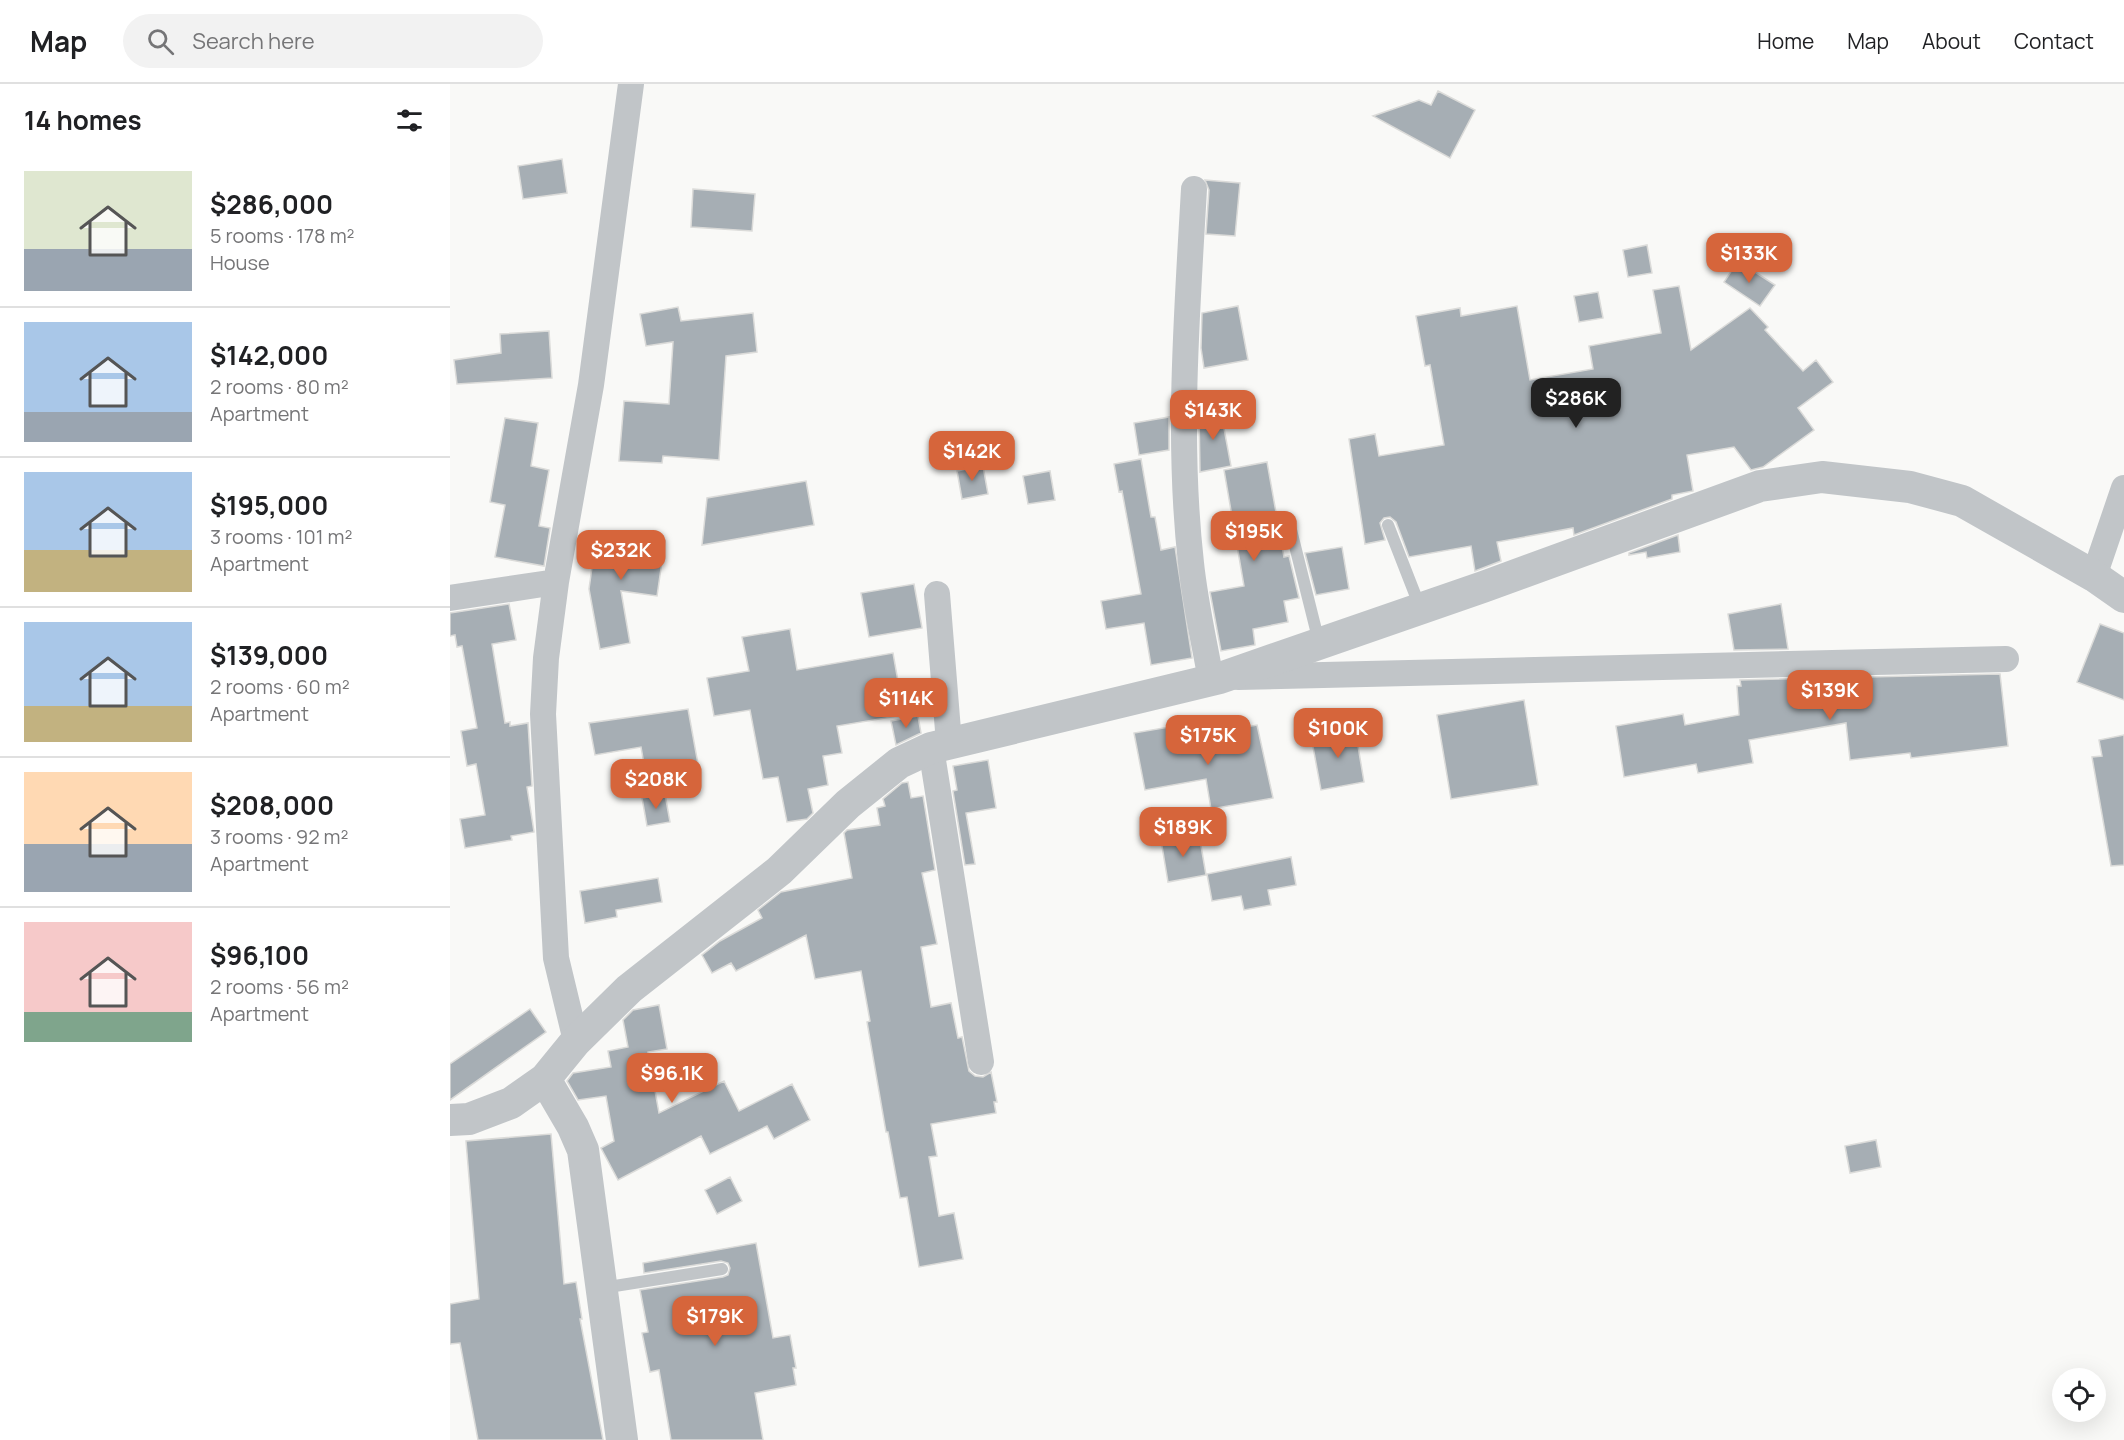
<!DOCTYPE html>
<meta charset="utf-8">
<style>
body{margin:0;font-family:Manrope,sans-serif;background:#f2f2f2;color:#202124;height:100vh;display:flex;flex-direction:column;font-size:22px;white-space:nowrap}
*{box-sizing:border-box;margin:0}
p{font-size:20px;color:#757577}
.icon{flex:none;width:33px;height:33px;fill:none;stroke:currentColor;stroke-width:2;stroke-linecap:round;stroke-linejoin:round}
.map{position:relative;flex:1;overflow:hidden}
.sheet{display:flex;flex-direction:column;background:#fff;width:450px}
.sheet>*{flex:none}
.controls{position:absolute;left:1602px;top:1284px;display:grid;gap:12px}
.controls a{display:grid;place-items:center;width:54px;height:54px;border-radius:50%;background:#fff;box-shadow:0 6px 24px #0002;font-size:30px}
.price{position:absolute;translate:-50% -51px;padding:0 14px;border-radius:12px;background:#d6653b;color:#fff;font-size:20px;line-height:39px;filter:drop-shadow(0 2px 3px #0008)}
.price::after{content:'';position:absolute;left:50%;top:36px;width:18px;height:14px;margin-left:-9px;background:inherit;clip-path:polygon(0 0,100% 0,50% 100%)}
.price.on{background:#222;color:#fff}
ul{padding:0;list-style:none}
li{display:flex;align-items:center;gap:18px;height:150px;padding:0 24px}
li+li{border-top:2px solid #e0e0e0}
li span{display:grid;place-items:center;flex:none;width:168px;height:120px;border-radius:0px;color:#555}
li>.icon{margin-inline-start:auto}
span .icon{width:72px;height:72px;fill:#fffc;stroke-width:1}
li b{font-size:26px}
h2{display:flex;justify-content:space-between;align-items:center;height:72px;padding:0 24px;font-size:26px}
header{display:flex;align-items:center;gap:36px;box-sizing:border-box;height:84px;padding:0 30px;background:#fff;border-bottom:2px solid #e0e0e0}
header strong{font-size:28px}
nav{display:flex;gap:33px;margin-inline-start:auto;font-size:21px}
.search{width:420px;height:54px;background:#f2f2f2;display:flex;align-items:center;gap:15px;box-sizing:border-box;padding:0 21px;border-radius:33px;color:#757577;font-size:22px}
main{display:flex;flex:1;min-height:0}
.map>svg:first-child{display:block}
.building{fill:#a6aeb4;stroke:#dbdbd9;stroke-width:1.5}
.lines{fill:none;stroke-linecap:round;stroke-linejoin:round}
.service{stroke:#c1c5c8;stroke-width:12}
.minor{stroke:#c1c5c8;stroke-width:26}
.tertiary{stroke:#c1c5c8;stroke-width:32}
</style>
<header>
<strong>Map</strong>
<div class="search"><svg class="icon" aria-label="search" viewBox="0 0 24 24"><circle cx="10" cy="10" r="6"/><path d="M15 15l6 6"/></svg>Search here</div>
<nav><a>Home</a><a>Map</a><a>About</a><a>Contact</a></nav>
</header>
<main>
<section class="sheet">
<h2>14 homes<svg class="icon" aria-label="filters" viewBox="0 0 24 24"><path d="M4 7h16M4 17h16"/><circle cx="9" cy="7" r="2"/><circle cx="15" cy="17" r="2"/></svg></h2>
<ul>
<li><span style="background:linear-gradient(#dfe7d0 65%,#9aa5b1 0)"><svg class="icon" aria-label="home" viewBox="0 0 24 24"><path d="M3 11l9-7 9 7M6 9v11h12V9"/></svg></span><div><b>$286,000</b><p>5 rooms · 178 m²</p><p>House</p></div></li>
<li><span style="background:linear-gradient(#a9c7e8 75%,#9aa5b1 0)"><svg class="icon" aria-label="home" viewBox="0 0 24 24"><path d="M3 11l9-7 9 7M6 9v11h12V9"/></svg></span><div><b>$142,000</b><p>2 rooms · 80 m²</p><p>Apartment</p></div></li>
<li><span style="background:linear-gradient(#a9c7e8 65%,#c2b280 0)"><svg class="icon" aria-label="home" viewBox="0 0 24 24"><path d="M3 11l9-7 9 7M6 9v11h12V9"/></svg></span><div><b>$195,000</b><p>3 rooms · 101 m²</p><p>Apartment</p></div></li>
<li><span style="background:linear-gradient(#a9c7e8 70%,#c2b280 0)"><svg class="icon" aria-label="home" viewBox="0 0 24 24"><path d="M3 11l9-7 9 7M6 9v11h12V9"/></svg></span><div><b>$139,000</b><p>2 rooms · 60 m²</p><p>Apartment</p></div></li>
<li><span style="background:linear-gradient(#ffd9b3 60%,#9aa5b1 0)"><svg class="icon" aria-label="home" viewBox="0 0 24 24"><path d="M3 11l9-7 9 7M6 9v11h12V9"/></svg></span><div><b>$208,000</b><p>3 rooms · 92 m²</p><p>Apartment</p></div></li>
<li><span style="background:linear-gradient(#f6c9c9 75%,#7fa58c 0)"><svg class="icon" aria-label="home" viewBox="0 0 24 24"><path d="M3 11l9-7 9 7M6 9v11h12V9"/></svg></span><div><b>$96,100</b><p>2 rooms · 56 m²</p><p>Apartment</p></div></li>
</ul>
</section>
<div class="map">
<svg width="1674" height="1356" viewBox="0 0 1674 1356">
<rect width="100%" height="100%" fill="#f9f9f7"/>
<path class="building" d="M988,7L1025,26L1000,74L923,32L969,16L981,21Z
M112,75L117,109L73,115L68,82Z
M755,96L790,99L785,152L756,150L759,106Z
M243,105L305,110L302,147L241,143Z
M1197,161L1202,189L1178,193L1173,166Z
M1288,177L1325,201L1310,222L1274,198Z
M1229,202L1241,266L1300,224L1318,243L1315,246L1353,287L1366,276L1383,298L1348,324L1364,346L1313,383L1301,386L1284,363L1237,371L1243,407L1222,411V415L1124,451L1123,444L1047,458L1051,477L1025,487L1021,462L959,473L946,438L940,433L934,434L930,439L935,456L915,460L899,355L925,350L929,372L994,361L980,281L975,282L966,232L1010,224L1011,232L1067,222L1080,296L1143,285L1139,262L1211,249L1203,206Z
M1148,208L1153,234L1129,238L1124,212Z
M788,222L798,276L754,284L751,264L752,229Z
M228,223L231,237L303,229L307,268L276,272L269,376L213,372L212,379L169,377L174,317L219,320L223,258L196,262L190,230Z
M99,247L102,294L7,300L4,276L51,269L50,250Z
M770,323L781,382L750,388L749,327Z
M719,333V366L689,371L684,339Z
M55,334L88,339L81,382L99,386L89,442L100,444L94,482L45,473L55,421L40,418Z
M691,375L701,433H705L711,466L725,463L742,574L701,581L694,539L656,545L651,517L691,510L672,407L669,408L664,380Z
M817,378L834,473L839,472L849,514L834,517L838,538L803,545L805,561L771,567L760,508L794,502L774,386Z
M533,382L538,410L512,415L507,387Z
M600,387L605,416L578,420L573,392Z
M356,397L364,441L252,461L257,414Z
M147,447L215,457L207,512L171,507L180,559L150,565L139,505Z
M1228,451L1230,468L1197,474L1196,468L1179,471V469Z
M892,463L899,505L866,511L855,469Z
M464,500L472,544L419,553L411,509Z
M59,520L66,556L42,560L55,639L60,638V642L78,639L82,702L77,703L84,748L61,752L62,756L15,764L10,735L35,731L26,680L17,682L11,647L27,644L12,562L7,563L5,551L0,552V529Z
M1331,520L1338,565L1284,566L1278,530Z
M1650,540L1674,549V616L1627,598Z
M340,545L347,586L443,569L454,631L387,642L392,669L373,672L378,701L358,705L363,729L357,735L337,738L328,693L313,695L300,626L264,632L257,594L299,587L292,553Z
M1550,590L1558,662L1461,674L1460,669L1400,676L1396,639L1299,656L1303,679L1248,689L1246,680L1174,693L1166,642L1233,630L1235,641L1289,631L1287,602H1291L1290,596Z
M1074,616L1088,701L1001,715L987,631Z
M238,625L248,680L218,685L220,693L197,697L191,663L145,671L139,639Z
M468,632L471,649L446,661L441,637Z
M807,641L823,714L761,725L756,695L695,706L684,649L719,643L726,666L781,657L779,646Z
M905,644L914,698L871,706L861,652Z
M1674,651V781L1661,782L1642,673L1652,672L1649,656Z
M538,676L546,724L516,729L525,780L515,781L503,707L507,706L503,682Z
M458,698L461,714L473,712L485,786L472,789L487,860L471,863L481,923L501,919L508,954L512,953L519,987L525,992L533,993L541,988L547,1018H544L546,1029L481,1040L487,1072L479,1073L489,1132L504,1129L513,1175L469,1183L457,1113L450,1114L438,1048H436L417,938L420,937L411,887L365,895L356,851L286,887L281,879L262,889L252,871L270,857L312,834L308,826L331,808L402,794L394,749L397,746L430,741L427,724L435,722L433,715L452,699Z
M215,710L220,738L197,742L192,714Z
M749,750L756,791L718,798L711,756Z
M841,773L846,801L818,806L821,821L794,826L791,812L762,817L757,790Z
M208,794L212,818L166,826L167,833L135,839L130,807Z
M209,921L217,965L198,968L209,1029L274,997L289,1027L342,1000L360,1036L324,1055L317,1042L260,1070L251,1052L168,1096L151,1064L164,1057L156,1012L128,1016L117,997L123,989L161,983L158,967L178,963L173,936L183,926Z
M80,925L96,948L0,1016V980Z
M101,1050L114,1200L126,1198L132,1235H130L153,1356H28L10,1259L0,1260V1220L29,1215L16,1057Z
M1426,1056L1431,1083L1400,1089L1395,1062Z
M280,1093L292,1117L267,1130L255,1106Z
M306,1159L323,1254L340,1251L346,1284H343L346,1301L305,1309L313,1356H221L209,1286L200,1288L192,1249L198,1248L190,1206L273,1193L278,1191L280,1184L278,1179L271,1177L194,1189L193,1179Z"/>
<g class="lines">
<path class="service" d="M838,434L869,558
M938,441L970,523
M152,1204L272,1185"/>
<path class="minor" d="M744,105C737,229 727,355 741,479C745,518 754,557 761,596
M1644,492L1674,404
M487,510L499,659
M0,514L106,498
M788,593L1556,575
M481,664L531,978
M126,957L106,874L93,630L96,574L106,498L141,301L181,0"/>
<path class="tertiary" d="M95,995L123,1043L133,1066L172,1356
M0,1036L19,1035L61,1019L95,995L126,957L179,905L329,787L398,720L449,679L481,664L770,594L1033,503L1310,402L1372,393L1460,403L1512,417L1644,492L1674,513"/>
</g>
</svg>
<div class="controls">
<a><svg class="icon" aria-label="locate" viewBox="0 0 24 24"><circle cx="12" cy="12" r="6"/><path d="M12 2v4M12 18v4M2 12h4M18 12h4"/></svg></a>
</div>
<b class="price" style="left:1299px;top:200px">$133K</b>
<b class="price on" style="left:1126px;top:345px">$286K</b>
<b class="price" style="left:763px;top:357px">$143K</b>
<b class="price" style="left:522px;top:398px">$142K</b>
<b class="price" style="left:804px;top:478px">$195K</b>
<b class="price" style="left:171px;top:497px">$232K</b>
<b class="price" style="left:1380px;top:637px">$139K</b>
<b class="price" style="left:456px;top:645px">$114K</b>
<b class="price" style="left:888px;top:675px">$100K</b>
<b class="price" style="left:758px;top:682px">$175K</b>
<b class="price" style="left:206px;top:726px">$208K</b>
<b class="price" style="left:733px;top:774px">$189K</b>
<b class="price" style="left:222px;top:1020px">$96.1K</b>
<b class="price" style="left:265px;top:1263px">$179K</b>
</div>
</main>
